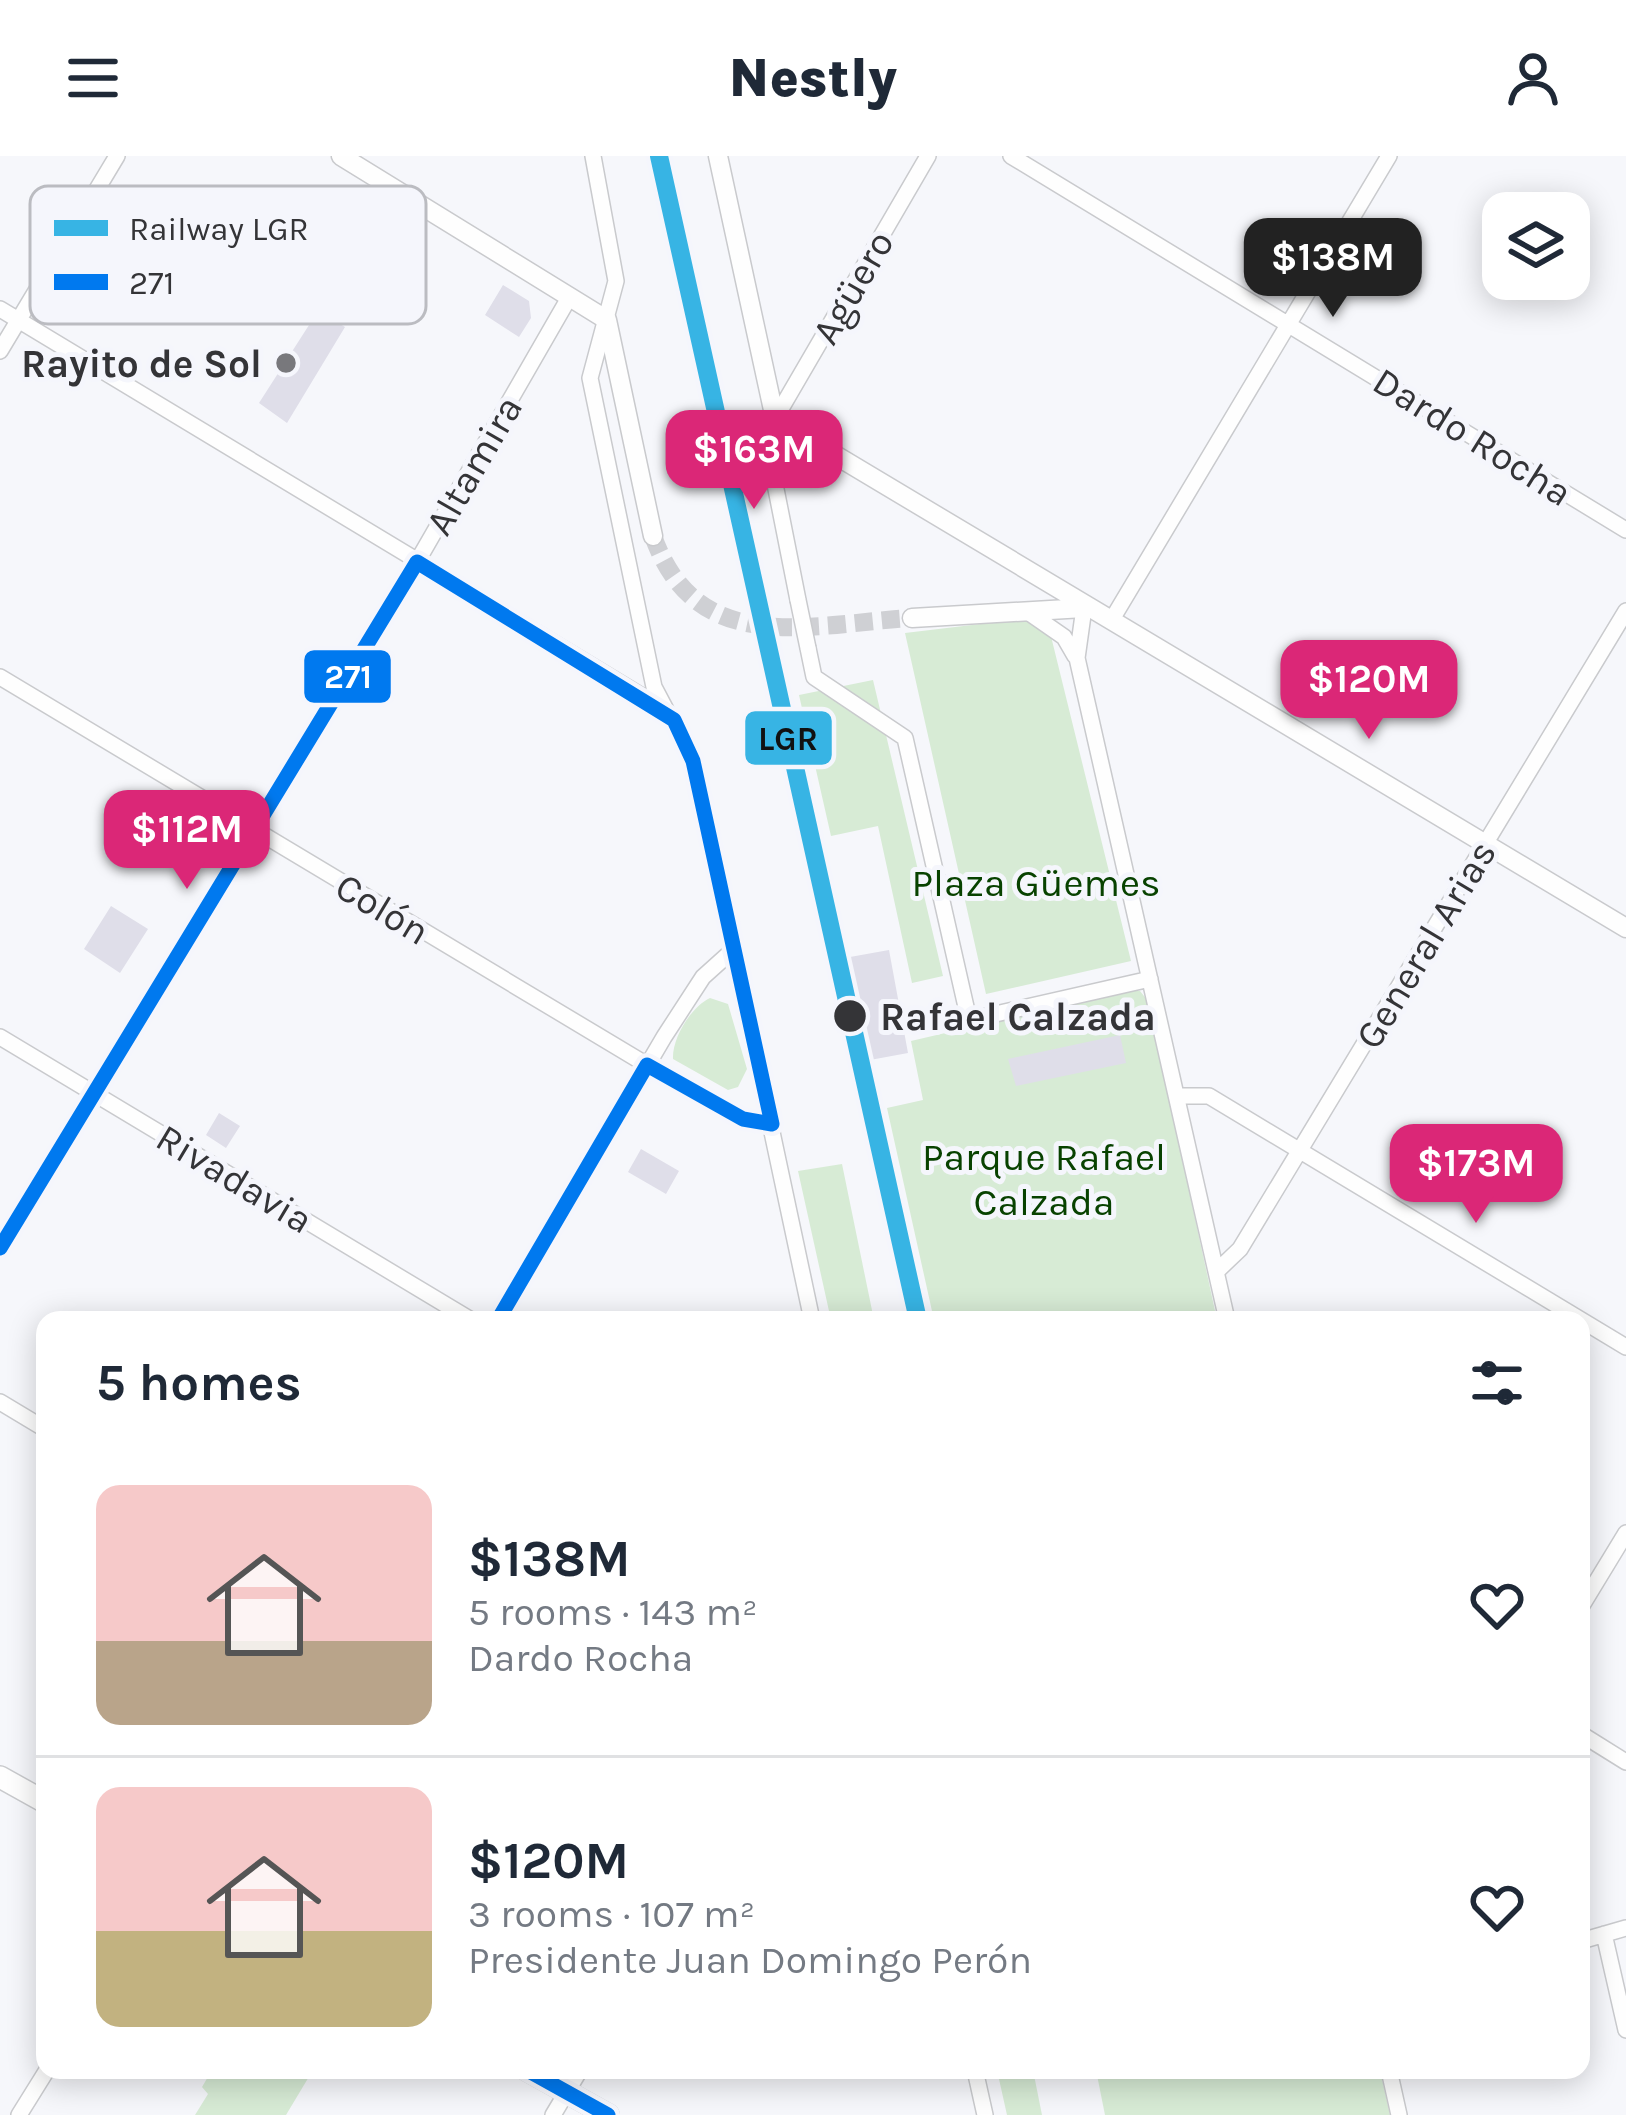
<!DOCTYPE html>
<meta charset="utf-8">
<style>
body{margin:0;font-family:Karla,sans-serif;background:#f2f2f3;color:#1f2937;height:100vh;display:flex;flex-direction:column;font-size:45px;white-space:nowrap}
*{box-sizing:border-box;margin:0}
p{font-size:39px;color:#747a83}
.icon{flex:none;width:66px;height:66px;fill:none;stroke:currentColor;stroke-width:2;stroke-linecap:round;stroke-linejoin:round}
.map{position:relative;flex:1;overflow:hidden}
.side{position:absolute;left:36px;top:1155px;width:1554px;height:768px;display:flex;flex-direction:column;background:#fff;border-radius:24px;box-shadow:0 6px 30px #0003}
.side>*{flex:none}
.buttons{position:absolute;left:1482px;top:36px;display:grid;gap:24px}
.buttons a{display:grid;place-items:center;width:108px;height:108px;border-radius:24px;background:#fff;box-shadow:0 6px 30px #0003;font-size:60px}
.price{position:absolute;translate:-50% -102px;padding:0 27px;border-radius:24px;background:#db2777;color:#fff;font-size:39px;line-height:78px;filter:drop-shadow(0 3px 6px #0008)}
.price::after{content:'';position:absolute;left:50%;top:72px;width:36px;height:27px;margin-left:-18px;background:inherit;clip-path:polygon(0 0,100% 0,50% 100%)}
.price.on{background:#222;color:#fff}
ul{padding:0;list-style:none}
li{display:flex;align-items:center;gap:36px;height:300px;padding:0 60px}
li+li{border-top:3px solid #e0e1e3}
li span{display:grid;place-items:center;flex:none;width:336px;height:240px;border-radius:24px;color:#555}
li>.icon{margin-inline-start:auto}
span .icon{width:144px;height:144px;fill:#fffc;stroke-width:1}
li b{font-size:51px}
h2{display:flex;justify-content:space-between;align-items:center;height:144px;padding:0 60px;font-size:51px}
header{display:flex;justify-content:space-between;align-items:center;height:156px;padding:0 60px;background:#fff;font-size:54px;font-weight:800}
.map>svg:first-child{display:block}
.green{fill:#d7ebd5}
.building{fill:#dfdee9}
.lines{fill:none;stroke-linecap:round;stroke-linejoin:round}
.tertiary-tunnel{stroke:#cfd0d4;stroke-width:18;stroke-dasharray:18 9;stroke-linecap:butt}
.minor-casing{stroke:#c9cacd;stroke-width:18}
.tertiary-casing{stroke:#c9cacd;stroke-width:21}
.secondary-casing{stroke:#c9cacd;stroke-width:24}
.minor{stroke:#fefefe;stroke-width:15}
.tertiary{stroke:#fefefe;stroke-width:18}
.secondary{stroke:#fefefe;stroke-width:21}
.minor-bridge-casing{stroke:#c9cacd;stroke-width:18;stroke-linecap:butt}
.minor-bridge{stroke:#fefefe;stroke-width:15}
.bus-1-casing{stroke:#f5f6fc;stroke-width:24}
.bus-1{stroke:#0079ef;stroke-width:15}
.rail-1-casing{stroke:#f5f6fc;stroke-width:27}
.rail-1{stroke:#37b4e4;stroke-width:18}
.poi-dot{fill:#78787c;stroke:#f5f6fc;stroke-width:4.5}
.stop-dot{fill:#343437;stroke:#f5f6fc;stroke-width:4.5}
.labels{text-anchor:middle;stroke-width:10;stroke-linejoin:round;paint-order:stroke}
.street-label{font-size:39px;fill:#343437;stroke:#f5f6fc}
.poi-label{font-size:39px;font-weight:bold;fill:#343437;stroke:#f5f6fc;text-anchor:end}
.park-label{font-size:39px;fill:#084200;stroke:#f5f6fc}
.stop-label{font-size:39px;font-weight:bold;fill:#343437;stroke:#f5f6fc;text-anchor:start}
.key{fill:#f5f6fc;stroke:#bbbcc1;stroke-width:3}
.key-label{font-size:33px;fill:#343437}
.line-badge{stroke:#f5f6fc;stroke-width:4.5}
.badge-label{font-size:33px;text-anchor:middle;font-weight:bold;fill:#fff}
.pale-badge-label{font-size:33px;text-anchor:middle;font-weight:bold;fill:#111}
</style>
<header><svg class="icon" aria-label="menu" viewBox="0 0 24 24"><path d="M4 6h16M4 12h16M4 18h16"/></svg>Nestly<svg class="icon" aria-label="person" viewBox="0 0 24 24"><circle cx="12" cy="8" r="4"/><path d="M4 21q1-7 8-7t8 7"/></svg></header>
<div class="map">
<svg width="1626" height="1959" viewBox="0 0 1626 1959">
<rect width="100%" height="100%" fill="#f6f7fb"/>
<path class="green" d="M1046,460L1131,805L986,838L905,477Z
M873,524L943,820L912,827L878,670L831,680L799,539Z
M1125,835H1140L1148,845L1217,1164H934L887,952L923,944L911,885Z
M710,842L728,848L747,913L738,931L728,934L673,903C672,882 691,851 710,842Z
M842,1008L874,1164H831L798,1015Z
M212,1914H313L286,1959H195L208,1938L202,1931Z
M997,1914H1033L1042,1959H1007Z
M1096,1914H1380L1390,1959H1105Z"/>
<path class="building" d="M503,129L529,145L531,162L519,181L485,159Z
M318,155L345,171L287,267L259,247Z
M111,750L148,773L120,817L84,793Z
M889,794L908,897L870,904L850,801Z
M1120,879L1126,907L1016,930L1008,903Z
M219,957L240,970L226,992L206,979Z
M641,993L679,1015L666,1038L628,1016Z"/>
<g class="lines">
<path class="tertiary-tunnel" d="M653,380C697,503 809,468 912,462"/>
<defs>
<path id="minor" d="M593,0L616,125L590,222L654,531L693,605L812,1164
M1011,0L1626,374
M0,153L660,551
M0,195L117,0
M798,444L774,323L775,263L928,0
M1084,452L1077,502L1227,1164
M1028,456L1064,481L1075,500
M1111,465L1389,0
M808,492L814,521L905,582L969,864L1150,823
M0,521L647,909L743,963L772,968
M0,881L471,1164
M1178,940H1209L1626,1191
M0,1092L417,406L570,140
M1217,1115L1240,1093L1626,455
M498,1164L664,881L703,821L733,794
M0,1246L45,1273
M1581,1451L1626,1377
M1581,1578L1626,1606
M1604,1778L1626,1874
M1581,1785L1626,1772
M975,1914L985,1959
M1389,1914L1399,1959
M19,1959L47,1914
M553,1959L580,1914"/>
<path id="tertiary" d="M341,0L607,164L653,380
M718,0L775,263L1626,772
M912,462L1084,452"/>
<path id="secondary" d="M0,1621L45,1646
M527,1914L608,1959"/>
</defs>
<use href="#minor" class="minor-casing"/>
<use href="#tertiary" class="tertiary-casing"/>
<use href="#secondary" class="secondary-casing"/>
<use href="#minor" class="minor"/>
<use href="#tertiary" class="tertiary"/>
<use href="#secondary" class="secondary"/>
<defs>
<path id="minor-bridge" d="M798,444L808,492"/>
</defs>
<use href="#minor-bridge" class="minor-bridge-casing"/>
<use href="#minor-bridge" class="minor-bridge"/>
<defs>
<path id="bus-1" d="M0,1092L417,406L674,564L693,605L772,968L743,963L647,909L498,1164
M527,1914L608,1959"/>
</defs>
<use href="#bus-1" class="bus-1-casing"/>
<use href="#bus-1" class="bus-1"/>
<defs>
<path id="rail-1" d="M659,0L918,1164"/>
</defs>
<use href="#rail-1" class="rail-1-casing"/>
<use href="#rail-1" class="rail-1"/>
</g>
<circle class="poi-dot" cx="286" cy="207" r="12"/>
<circle class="stop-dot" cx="850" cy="860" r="18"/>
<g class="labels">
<g class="street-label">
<text transform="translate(852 131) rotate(-60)" y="14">Agüero</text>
<text transform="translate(1473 280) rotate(32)" y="14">Dardo Rocha</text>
<text transform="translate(473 309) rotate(-60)" y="14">Altamira</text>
<text transform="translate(383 752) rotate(31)" y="14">Colón</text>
<text transform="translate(1425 788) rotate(-59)" y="14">General Arias</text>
<text transform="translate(235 1022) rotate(31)" y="14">Rivadavia</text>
</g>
<g class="poi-label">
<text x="262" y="221">Rayito de Sol</text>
</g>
<g class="park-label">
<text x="1036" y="740">Plaza Güemes</text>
<text x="1044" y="1014">Parque Rafael<tspan x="1044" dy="45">Calzada</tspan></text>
</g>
<g class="stop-label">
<text x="880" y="874">Rafael Calzada</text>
</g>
</g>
<rect x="30" y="30" width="396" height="138" rx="18" class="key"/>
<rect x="54" y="64" width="54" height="16" fill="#37b4e4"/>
<rect x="54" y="118" width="54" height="16" fill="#0079ef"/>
<g class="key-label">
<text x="129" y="84">Railway LGR</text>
<text x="129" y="138">271</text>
</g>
<g class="line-badge">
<rect x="302" y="492" width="91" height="57" rx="12" fill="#0079ef"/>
<rect x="743" y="553" width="91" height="58" rx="12" fill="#37b4e4"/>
</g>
<g class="badge-label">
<text x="348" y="532">271</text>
</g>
<g class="pale-badge-label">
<text x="788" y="594">LGR</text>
</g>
</svg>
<div class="buttons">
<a><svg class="icon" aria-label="layers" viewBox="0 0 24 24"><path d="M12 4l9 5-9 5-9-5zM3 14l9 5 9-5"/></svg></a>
</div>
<b class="price on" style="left:1333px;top:164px">$138M</b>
<b class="price" style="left:754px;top:356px">$163M</b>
<b class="price" style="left:1369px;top:586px">$120M</b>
<b class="price" style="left:187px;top:736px">$112M</b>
<b class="price" style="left:1476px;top:1070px">$173M</b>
<section class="side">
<h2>5 homes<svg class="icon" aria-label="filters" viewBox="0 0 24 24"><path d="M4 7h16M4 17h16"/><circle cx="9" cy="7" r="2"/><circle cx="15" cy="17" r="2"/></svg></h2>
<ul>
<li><span style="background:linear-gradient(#f6c9c9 65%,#b9a48a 0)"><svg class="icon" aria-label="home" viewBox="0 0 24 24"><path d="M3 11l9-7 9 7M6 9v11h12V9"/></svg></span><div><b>$138M</b><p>5 rooms · 143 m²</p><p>Dardo Rocha</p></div><svg class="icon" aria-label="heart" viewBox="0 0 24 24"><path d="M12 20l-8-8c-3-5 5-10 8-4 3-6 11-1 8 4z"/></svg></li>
<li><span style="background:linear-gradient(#f6c9c9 60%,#c2b280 0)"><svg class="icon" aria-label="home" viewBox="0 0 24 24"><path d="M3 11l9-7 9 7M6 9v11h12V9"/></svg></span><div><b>$120M</b><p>3 rooms · 107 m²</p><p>Presidente Juan Domingo Perón</p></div><svg class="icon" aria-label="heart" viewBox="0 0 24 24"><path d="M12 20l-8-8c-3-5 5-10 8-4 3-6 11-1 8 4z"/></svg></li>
</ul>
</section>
</div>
